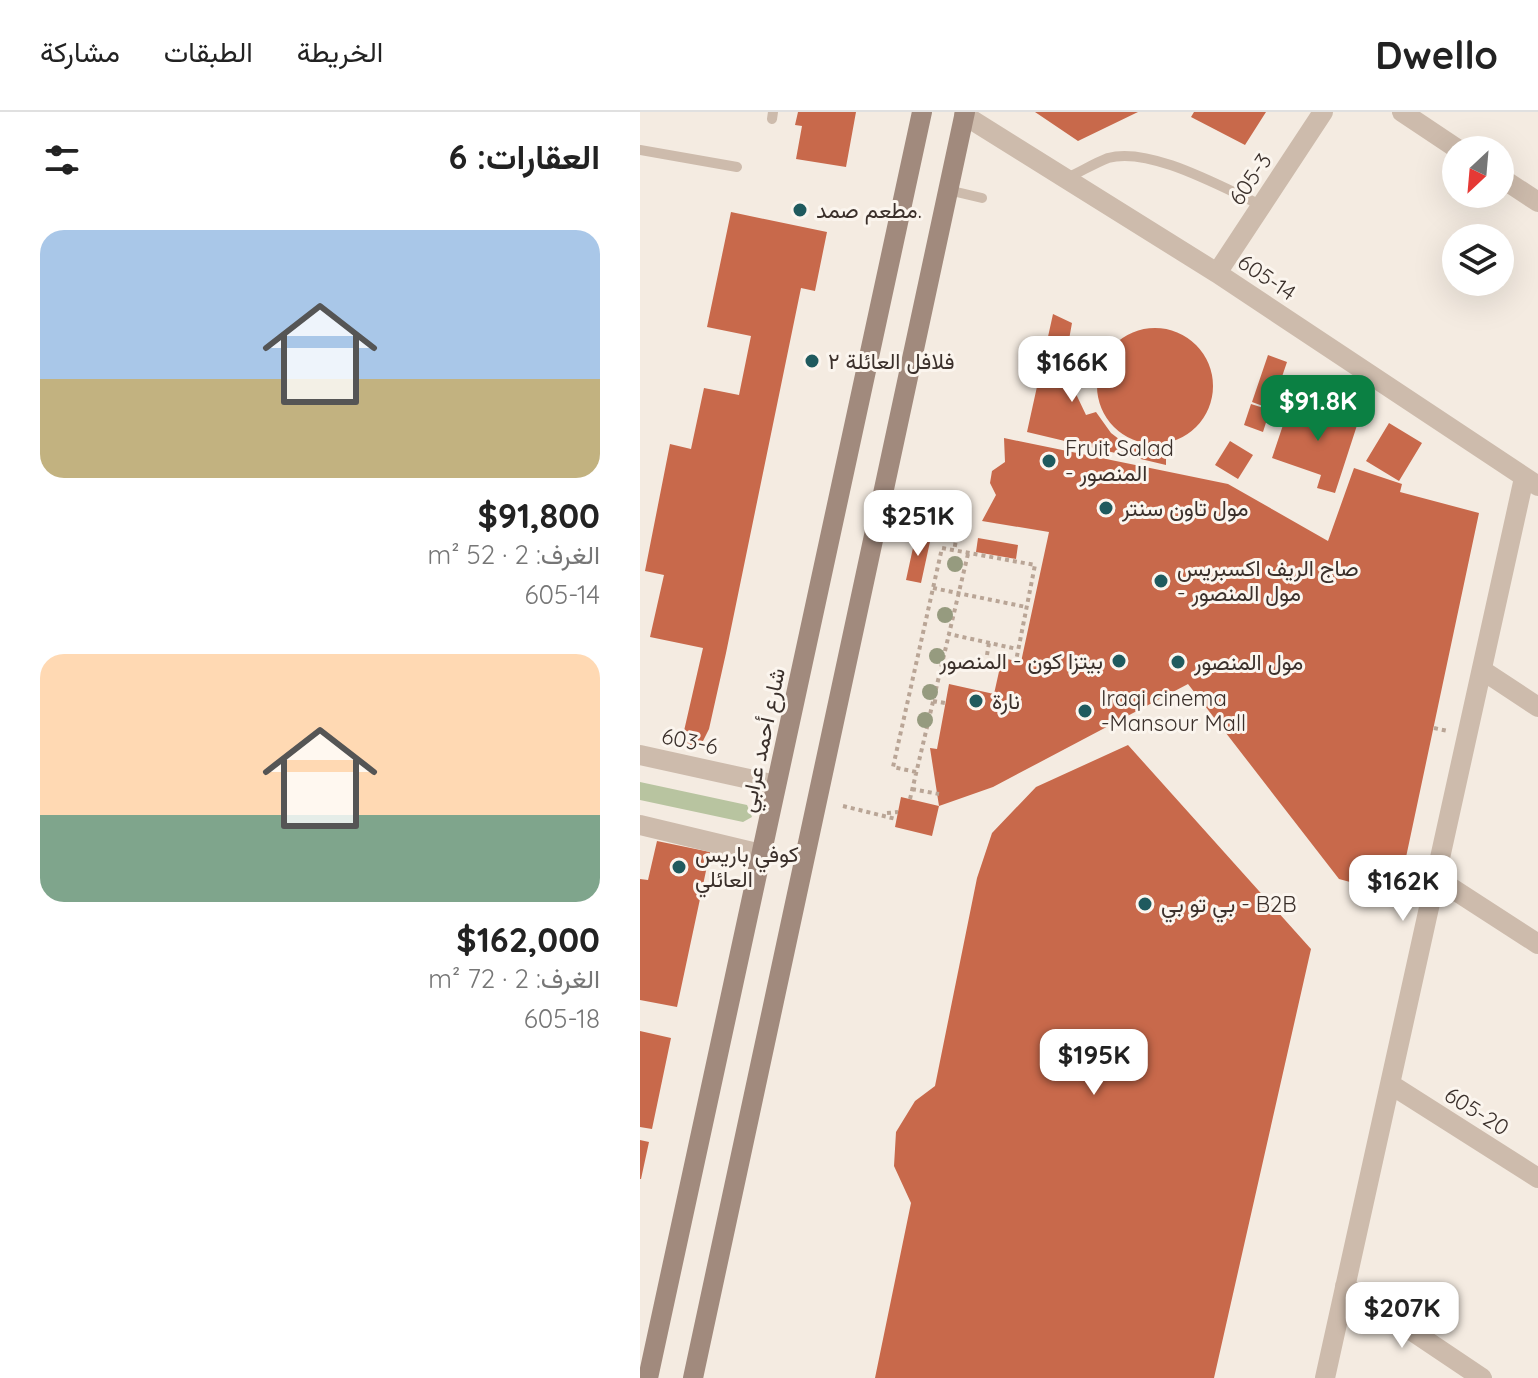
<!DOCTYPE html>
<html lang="ar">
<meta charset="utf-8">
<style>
body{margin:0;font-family:Quicksand,Vazirmatn,sans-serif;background:#f6f6f6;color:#222;direction:rtl;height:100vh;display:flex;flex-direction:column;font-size:30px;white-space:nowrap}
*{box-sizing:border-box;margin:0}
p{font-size:26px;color:#767676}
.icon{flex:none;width:44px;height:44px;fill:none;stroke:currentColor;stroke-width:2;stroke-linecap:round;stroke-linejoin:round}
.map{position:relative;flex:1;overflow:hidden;direction:ltr}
.side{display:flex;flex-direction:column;background:#fff;width:640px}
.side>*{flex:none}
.needle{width:52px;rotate:206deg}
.tools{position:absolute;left:802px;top:24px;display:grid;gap:16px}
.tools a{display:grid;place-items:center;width:72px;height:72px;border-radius:50%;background:#fff;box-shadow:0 8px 32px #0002;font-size:40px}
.price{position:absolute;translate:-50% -68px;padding:0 18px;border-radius:16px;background:#fff;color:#222;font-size:26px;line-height:52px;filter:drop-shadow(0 2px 4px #0008)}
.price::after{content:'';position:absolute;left:50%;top:48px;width:24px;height:18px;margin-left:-12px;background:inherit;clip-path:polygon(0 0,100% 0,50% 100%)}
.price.current{background:#0b8043;color:#fff}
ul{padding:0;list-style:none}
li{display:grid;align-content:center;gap:16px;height:424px;padding:0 40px}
li span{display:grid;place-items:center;height:248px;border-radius:24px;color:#555}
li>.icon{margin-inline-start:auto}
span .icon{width:144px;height:144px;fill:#fffc;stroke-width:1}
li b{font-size:34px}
h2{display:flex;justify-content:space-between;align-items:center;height:96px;padding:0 40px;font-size:34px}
header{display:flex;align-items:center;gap:48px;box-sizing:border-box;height:112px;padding:0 40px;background:#fff;border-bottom:2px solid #e0e0e0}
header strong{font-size:38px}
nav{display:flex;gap:44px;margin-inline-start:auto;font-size:28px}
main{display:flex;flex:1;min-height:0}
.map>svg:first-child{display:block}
.green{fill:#b8c4a0}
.building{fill:#c8694b}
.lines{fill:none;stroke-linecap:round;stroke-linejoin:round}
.path{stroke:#b9a596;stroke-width:4;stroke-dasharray:4 4;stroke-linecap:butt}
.lane{stroke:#cdbbac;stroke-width:10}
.street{stroke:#cdbbac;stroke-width:20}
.secondary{stroke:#a18a7d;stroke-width:20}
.tree{fill:#969b7f}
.poi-dot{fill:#1f5a5e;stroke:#fbf5ee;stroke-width:3}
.labels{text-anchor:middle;stroke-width:6;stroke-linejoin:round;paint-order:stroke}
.street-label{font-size:22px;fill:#3b302b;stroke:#fbf5ee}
.poi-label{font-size:22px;fill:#3b302b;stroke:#fbf5ee;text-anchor:start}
</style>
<header>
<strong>Dwello</strong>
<nav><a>الخريطة</a><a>الطبقات</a><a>مشاركة</a></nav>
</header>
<main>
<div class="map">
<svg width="898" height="1266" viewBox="0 0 898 1266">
<rect width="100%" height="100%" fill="#f4ebe1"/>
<path class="green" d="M0,670L107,693L112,705L103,710L0,688Z"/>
<path class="building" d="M158,0H216L206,55L156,47L162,14L155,13Z
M395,0H498L438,29Z
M554,0H626L605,33L551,5Z
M91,100L187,120L175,179L161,176L86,541L69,617L60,635L41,632L63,536L10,525L24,463L5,459L30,332L51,337L64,276L99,283L111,224L67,215Z
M413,202L432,211L428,233L431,258L436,282L446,303L456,300L471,321L488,334L526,340V353L387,320Z
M457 274a58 58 0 1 1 116 0a58 58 0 1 1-116 0Z
M628,243L647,250L631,297L612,290Z
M611,292L630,298L623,320L604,313Z
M694,292L721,301L695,381L677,376L681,363L632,346L649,295L689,308Z
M749,311L782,331L759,369L726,349Z
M364,326L588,372L688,429L714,356L762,372L760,380L839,401L758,783L699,767L548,572L353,675L299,694L292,724L255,715L261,685L299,694L290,636L297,637L309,572L354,582L362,546L381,550L409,420L342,409L356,383L350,371L352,359L365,350Z
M590,329L613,343L598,367L575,353Z
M276,422L291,425L281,471L266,468Z
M338,426L378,433L376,447L336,440Z
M488,633L671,837L574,1266H235L271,1091L254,1054L256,1020L275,989L295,974L337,766L352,721L396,675Z
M17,729L70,740L37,895L0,888V767L8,768Z
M0,919L31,926L12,1017L0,1015Z
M0,1028L9,1030L1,1067H0Z"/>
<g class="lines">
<path class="path" d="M267,403L319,412L314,439
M328,442L309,522L377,537
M293,476L386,495
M347,543L349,531
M293,589L305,591
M794,616L808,619
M276,660L253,655L302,436L395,453L376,549
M272,677L299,682
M270,687L309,522
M203,694L256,707
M247,701L258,700"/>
<path class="lane" d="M132,7L133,0
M0,38L97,55
M429,65C442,59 455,51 468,46C510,34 583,76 621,93
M308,78L342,86"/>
<path class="street" d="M762,0L819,38
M324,3L577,161L898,374
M860,65L898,90
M577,161L683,0
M842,558L898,595
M0,643L136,673
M0,713L121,742
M796,766L898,832
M750,972L898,1066
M705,1174L842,1266
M685,1266L884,366"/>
<path class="secondary" d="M8,1266L282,0
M53,1266L325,0"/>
</g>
<g class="tree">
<circle cx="315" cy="452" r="8"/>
<circle cx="305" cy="503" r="8"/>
<circle cx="297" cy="544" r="8"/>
<circle cx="290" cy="580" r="8"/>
<circle cx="285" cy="608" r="8"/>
</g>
<g class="poi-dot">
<circle cx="160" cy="98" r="8"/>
<circle cx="172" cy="249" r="8"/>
<circle cx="409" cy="349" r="8"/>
<circle cx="466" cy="396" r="8"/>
<circle cx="521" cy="469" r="8"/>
<circle cx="479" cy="549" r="8"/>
<circle cx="538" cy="550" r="8"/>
<circle cx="336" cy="589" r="8"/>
<circle cx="445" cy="599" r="8"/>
<circle cx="39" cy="755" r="8"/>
<circle cx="505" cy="792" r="8"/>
</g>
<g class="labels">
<g class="street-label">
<text transform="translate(610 67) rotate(-56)" y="8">605-3</text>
<text transform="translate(627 165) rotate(34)" y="8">605-14</text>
<text transform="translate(122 628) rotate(-78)" y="8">شارع أحمد عرابي</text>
<text transform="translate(50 629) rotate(12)" y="8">603-6</text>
<text transform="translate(837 999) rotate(32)" y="8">605-20</text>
</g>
<g class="poi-label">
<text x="176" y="106">مطعم صمد.</text>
<text x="188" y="257">فلافل العائلة ٢</text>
<text x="425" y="344">Fruit Salad<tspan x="425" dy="25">- المنصور</tspan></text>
<text x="482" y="404">مول تاون سنتر</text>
<text x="537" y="464">صاج الريف اكسبريس<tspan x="537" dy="25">- مول المنصور</tspan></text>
<text x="463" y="557" text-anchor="end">بيتزا كون - المنصور</text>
<text x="554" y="558">مول المنصور</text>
<text x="461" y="594">Iraqi cinema<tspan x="461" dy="25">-Mansour Mall</tspan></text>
<text x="352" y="597">نارة</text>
<text x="55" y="750">كوفي باريس<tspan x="55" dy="25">العائلي</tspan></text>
<text x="521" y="800">بي تو بي - B2B</text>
</g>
</g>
</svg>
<div class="tools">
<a><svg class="needle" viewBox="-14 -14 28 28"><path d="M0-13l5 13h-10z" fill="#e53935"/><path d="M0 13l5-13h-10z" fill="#767676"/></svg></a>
<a><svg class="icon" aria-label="layers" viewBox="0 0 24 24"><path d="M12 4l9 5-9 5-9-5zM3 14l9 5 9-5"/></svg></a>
</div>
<b class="price" style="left:432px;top:292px">$166K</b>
<b class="price current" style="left:678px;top:331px">$91.8K</b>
<b class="price" style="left:278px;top:446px">$251K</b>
<b class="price" style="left:763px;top:811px">$162K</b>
<b class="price" style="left:454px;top:985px">$195K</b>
<b class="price" style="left:762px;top:1238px">$207K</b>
</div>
<section class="side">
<h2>العقارات: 6<svg class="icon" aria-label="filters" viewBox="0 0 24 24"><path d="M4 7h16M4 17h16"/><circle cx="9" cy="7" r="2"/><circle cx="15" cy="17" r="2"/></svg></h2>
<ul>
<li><span style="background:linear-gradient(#a9c7e8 60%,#c2b280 0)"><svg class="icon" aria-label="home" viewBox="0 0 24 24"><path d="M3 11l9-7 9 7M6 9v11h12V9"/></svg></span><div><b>$91,800</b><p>الغرف: 2 · 52 m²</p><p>605-14</p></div></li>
<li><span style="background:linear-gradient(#ffd9b3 65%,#7fa58c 0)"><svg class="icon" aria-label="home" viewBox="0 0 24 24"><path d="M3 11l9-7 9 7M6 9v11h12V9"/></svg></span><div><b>$162,000</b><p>الغرف: 2 · 72 m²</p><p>605-18</p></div></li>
</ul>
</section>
</main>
